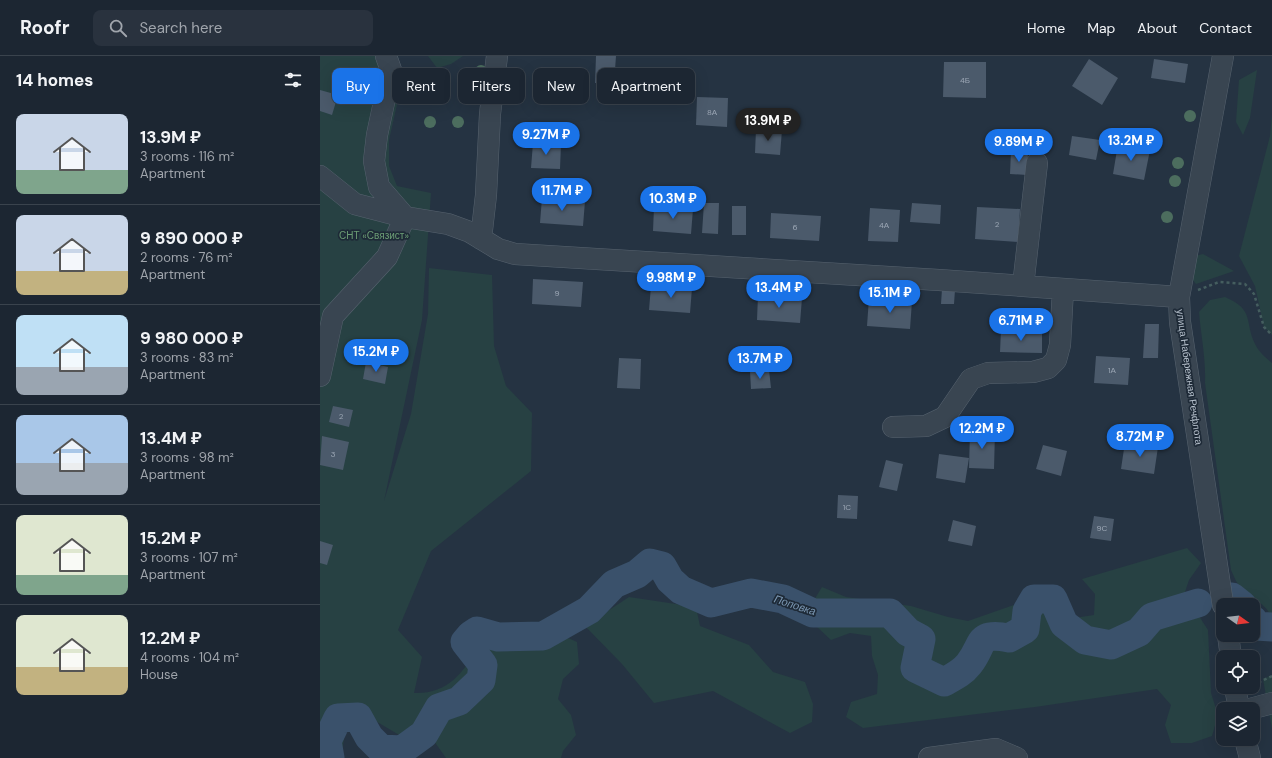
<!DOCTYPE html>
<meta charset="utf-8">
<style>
body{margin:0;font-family:"DM Sans",sans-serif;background:#29323e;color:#f1f3f6;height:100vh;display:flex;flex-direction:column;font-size:15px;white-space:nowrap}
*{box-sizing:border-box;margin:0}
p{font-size:13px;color:#a0a5ac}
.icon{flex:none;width:22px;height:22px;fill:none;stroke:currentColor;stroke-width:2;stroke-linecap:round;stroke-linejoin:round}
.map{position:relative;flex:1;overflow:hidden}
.drawer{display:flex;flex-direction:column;background:#1c2632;width:320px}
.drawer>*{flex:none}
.hud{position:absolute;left:12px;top:12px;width:380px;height:36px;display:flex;gap:8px}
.needle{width:26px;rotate:104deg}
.tools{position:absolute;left:896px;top:542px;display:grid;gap:8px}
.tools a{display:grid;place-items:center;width:44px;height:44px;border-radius:8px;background:#1c2632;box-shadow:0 4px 16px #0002,0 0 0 1px #3a434d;font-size:20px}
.price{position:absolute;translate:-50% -34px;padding:0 9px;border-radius:14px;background:#1a73e8;color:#fff;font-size:13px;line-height:26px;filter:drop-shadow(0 1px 2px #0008)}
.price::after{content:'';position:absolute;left:50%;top:24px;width:12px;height:9px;margin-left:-6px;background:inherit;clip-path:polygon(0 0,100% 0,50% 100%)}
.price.current{background:#222;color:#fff}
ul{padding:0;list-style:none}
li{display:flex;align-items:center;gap:12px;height:100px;padding:0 16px}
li+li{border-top:1px solid #3a434d}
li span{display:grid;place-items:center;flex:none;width:112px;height:80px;border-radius:8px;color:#555}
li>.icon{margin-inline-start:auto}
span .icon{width:48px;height:48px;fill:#fffc;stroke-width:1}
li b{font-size:17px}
h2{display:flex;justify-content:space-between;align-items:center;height:48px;padding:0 16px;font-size:17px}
.chip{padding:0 14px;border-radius:8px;background:#1c2632;box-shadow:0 4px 16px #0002,0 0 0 1px #3a434d;font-size:14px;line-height:36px}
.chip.current{background:#1a73e8;color:#fff}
header{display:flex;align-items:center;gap:24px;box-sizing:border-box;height:56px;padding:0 20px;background:#1c2632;border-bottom:1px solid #3a434d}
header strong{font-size:19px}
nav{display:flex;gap:22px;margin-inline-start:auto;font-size:14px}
.search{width:280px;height:36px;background:#29323e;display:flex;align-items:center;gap:10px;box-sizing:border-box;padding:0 14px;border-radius:8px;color:#a0a5ac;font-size:15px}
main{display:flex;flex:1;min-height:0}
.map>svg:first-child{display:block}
.green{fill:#274143}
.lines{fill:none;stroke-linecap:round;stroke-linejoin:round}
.river{stroke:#3a516b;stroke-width:29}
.building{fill:#4b5a6b}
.minor-casing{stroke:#57636f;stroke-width:22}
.path{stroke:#455e5f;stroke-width:2.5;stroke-dasharray:3 3;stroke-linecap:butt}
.minor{stroke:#394551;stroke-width:21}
.tree{fill:#4c6d5e}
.labels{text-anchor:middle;stroke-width:3.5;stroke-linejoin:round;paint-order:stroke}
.number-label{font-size:8px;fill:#9ba6b4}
.park-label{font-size:10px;fill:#6c9d75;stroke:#1e2a37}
.street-label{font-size:10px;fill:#b6c0cc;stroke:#1e2a37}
.water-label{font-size:11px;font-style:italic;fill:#7c98b3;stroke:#1e2a37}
</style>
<header>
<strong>Roofr</strong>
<div class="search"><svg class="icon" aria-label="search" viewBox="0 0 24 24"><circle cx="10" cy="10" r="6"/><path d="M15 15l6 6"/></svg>Search here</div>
<nav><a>Home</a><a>Map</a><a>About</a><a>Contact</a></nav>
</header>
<main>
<section class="drawer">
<h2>14 homes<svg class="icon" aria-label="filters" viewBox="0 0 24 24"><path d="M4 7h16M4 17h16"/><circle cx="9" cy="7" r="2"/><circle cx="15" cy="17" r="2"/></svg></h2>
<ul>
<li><span style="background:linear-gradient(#c9d6e8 70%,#7fa58c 0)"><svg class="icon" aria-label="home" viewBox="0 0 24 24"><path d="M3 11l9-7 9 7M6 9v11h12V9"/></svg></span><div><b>13.9M ₽</b><p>3 rooms · 116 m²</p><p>Apartment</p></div></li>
<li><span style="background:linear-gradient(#c9d6e8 70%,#c2b280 0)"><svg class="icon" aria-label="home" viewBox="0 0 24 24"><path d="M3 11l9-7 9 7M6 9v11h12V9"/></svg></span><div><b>9 890 000 ₽</b><p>2 rooms · 76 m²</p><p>Apartment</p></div></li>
<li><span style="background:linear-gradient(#bfe0f5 65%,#9aa5b1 0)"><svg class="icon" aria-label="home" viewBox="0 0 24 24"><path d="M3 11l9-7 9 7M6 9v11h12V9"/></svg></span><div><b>9 980 000 ₽</b><p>3 rooms · 83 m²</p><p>Apartment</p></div></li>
<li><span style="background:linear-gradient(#a9c7e8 60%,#9aa5b1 0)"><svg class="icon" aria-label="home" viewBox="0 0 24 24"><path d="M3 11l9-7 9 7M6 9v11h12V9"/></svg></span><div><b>13.4M ₽</b><p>3 rooms · 98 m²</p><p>Apartment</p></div></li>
<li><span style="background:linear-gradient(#dfe7d0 75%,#7fa58c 0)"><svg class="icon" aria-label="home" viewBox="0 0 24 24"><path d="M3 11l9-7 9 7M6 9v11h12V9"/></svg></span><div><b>15.2M ₽</b><p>3 rooms · 107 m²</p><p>Apartment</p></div></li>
<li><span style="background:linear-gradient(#dfe7d0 65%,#c2b280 0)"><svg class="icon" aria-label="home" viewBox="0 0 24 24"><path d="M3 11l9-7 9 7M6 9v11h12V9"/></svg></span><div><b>12.2M ₽</b><p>4 rooms · 104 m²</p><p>House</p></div></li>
</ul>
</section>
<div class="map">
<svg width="952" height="702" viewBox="0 0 952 702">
<rect width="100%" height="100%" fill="#253342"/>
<path class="green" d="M0,0H78L81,31L69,84V110L77,130L111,137L102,264L64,445L91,358L108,258L109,212L172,219L174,290L186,330L212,357L211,415L111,495L78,574L102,601L94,637C128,638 141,618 158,593C161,588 165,580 169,578C195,563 231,574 257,586L259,608L243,623L238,643L251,659L256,679L243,695L241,702H126L114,685L98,677L86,683L42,657L26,670L21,702H0Z
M108,0H143L131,8L117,12Z
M937,14L930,62L923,79L916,66L919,24Z
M952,58V279L944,271L935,230L919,200L950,80Z
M883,198L914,215L876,228L871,222L875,200Z
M905,241C935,254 924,265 935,288C939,296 946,302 952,307V563C948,547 927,541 918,528C915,524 913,518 911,514L885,327C886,303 881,280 879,256L890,244Z
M867,492L881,507L869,524L862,545L877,557L888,574L891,637L898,659L892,680L872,687H851L845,669L851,649L837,633L715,651L543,672L526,661L531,646L557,638L558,619L552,600L551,580L530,577L511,584L496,570L491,549L502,531L526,541L591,550L628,561L648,565L708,544L737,552L754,562L774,559L775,538L762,523Z
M309,541L376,551L380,570L429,589L453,616L485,626L493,648L492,666L470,677L393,635L334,647L302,608L265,570Z
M952,619V673L943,623Z"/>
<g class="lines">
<path class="river" d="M912,541L922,549
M933,564L936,570L952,571
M10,702L7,685L18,662L38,661L49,681L61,693L82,694L104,678L119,652L139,645L161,624L163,609L145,586L151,579L157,575L178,581L223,580L269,554L294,528L317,518L330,507L342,510L350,524L361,534L391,547L431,537L463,543L493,557H570L588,576L601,583L595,612L624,626C633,621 642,617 649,608C665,588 655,576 689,582L705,573L707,555L714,543H733L744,568L765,584L791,589L819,576L832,561L878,547"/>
</g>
<path class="building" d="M276,0H296L294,28L275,27Z
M769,3L798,22L782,49L752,30Z
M834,3L868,8L865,27L831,22Z
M624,6H666V42L623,41Z
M0,34L18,39L12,59L0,55Z
M377,41L408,42L407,71L376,69Z
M436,73L462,74L460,99L435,97Z
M752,80L780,84L776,104L749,99Z
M213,87L241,88L240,113L211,112Z
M798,88L830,94L824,124L793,118Z
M691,95L708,96L707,119L690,118Z
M222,142L265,145L263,170L220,167Z
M384,147H399L398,178L382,177Z
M592,147L621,149L620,168L590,166Z
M412,150H426V179H412Z
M334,151L373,153L371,178L333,175Z
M657,151L700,153L698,186L655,183Z
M550,152L580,154L578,186L548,185Z
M451,157L501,160L499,185L450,182Z
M213,223L263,226L261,251L212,248Z
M331,230L372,232L370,257L329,254Z
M622,233L635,234L634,248H621Z
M438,239L482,242L480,267L437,264Z
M549,242L592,245L590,273L547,270Z
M825,268H839L838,302H823Z
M681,274L722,275V297L680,296Z
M776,300L810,302L808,329L774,327Z
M299,302L321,303L320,333L297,332Z
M46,306L68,311L65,328L43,323Z
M449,314L451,332L431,333L430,315Z
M13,350L33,354L29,371L9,366Z
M650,375L675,376L674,413L649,412Z
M2,380L29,386L23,414L0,409Z
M805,386L838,391L834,418L801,413Z
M723,389L747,395L741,420L716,413Z
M619,398L649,402L645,427L616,422Z
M566,404L583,408L577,435L559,431Z
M518,439L538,440L537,463L517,462Z
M774,460L794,463L791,485L770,482Z
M633,464L656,470L652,490L628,485Z
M0,485L13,489L7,509L0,507Z"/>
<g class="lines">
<defs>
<path id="minor" d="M66,0L71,14L57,79L54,105L59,131L85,161
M0,120L35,148L85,161L128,168L150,176L178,193L195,198L619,224L859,241
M161,183L166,139L170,58L177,0
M703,230L717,107
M0,320L13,260L67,201L85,161
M573,371L606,370L625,361L651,323L668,317L713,316L728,312L736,304L740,289L743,233
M903,549L860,266L859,241L903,0
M908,579L911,601
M915,631L919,653
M930,653L952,647
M925,683L930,702
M609,702L676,693L697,702"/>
</defs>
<use href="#minor" class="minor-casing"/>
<path class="path" d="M878,234L899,226L925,228L934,238L944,271L952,279
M933,629L952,620"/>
<use href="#minor" class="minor"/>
</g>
<g class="tree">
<circle cx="161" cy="15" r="6"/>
<circle cx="870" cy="60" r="6"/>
<circle cx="110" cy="66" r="6"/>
<circle cx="138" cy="66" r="6"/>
<circle cx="858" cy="107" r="6"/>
<circle cx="855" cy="125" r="6"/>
<circle cx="847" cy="161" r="6"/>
</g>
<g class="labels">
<g class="number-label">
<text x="645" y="27">4Б</text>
<text x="392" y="59">8А</text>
<text x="677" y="171">2</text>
<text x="564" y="172">4А</text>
<text x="475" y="174">6</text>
<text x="237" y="240">9</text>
<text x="792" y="317">1А</text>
<text x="21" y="363">2</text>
<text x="13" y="401">3</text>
<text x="527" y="454">1С</text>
<text x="782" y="475">9С</text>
</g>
<g class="park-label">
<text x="54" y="183">СНТ «Связист»</text>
</g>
<g class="street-label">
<text transform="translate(870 321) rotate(82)" y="4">улица Набережная Речфлота</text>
</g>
<g class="water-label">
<text transform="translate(475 549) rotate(18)" y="4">Поповка</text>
</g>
</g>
</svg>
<div class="tools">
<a><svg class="needle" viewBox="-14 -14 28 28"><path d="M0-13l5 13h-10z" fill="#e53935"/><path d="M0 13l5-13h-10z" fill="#a0a5ac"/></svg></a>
<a><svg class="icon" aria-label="locate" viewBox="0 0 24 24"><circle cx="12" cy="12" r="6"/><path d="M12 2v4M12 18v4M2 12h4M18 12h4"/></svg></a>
<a><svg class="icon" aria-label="layers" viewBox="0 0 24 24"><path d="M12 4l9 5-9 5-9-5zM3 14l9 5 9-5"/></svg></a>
</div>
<b class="price current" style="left:448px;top:86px">13.9M ₽</b>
<b class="price" style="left:226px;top:100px">9.27M ₽</b>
<b class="price" style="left:811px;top:106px">13.2M ₽</b>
<b class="price" style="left:699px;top:107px">9.89M ₽</b>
<b class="price" style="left:242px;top:156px">11.7M ₽</b>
<b class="price" style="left:353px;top:164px">10.3M ₽</b>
<b class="price" style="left:351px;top:243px">9.98M ₽</b>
<b class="price" style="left:459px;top:253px">13.4M ₽</b>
<b class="price" style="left:570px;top:258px">15.1M ₽</b>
<b class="price" style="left:701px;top:286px">6.71M ₽</b>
<b class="price" style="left:56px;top:317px">15.2M ₽</b>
<b class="price" style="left:440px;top:324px">13.7M ₽</b>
<b class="price" style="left:662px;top:394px">12.2M ₽</b>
<b class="price" style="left:820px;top:402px">8.72M ₽</b>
<div class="hud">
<a class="chip current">Buy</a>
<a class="chip">Rent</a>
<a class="chip">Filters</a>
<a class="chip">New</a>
<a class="chip">Apartment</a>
</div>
</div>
</main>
